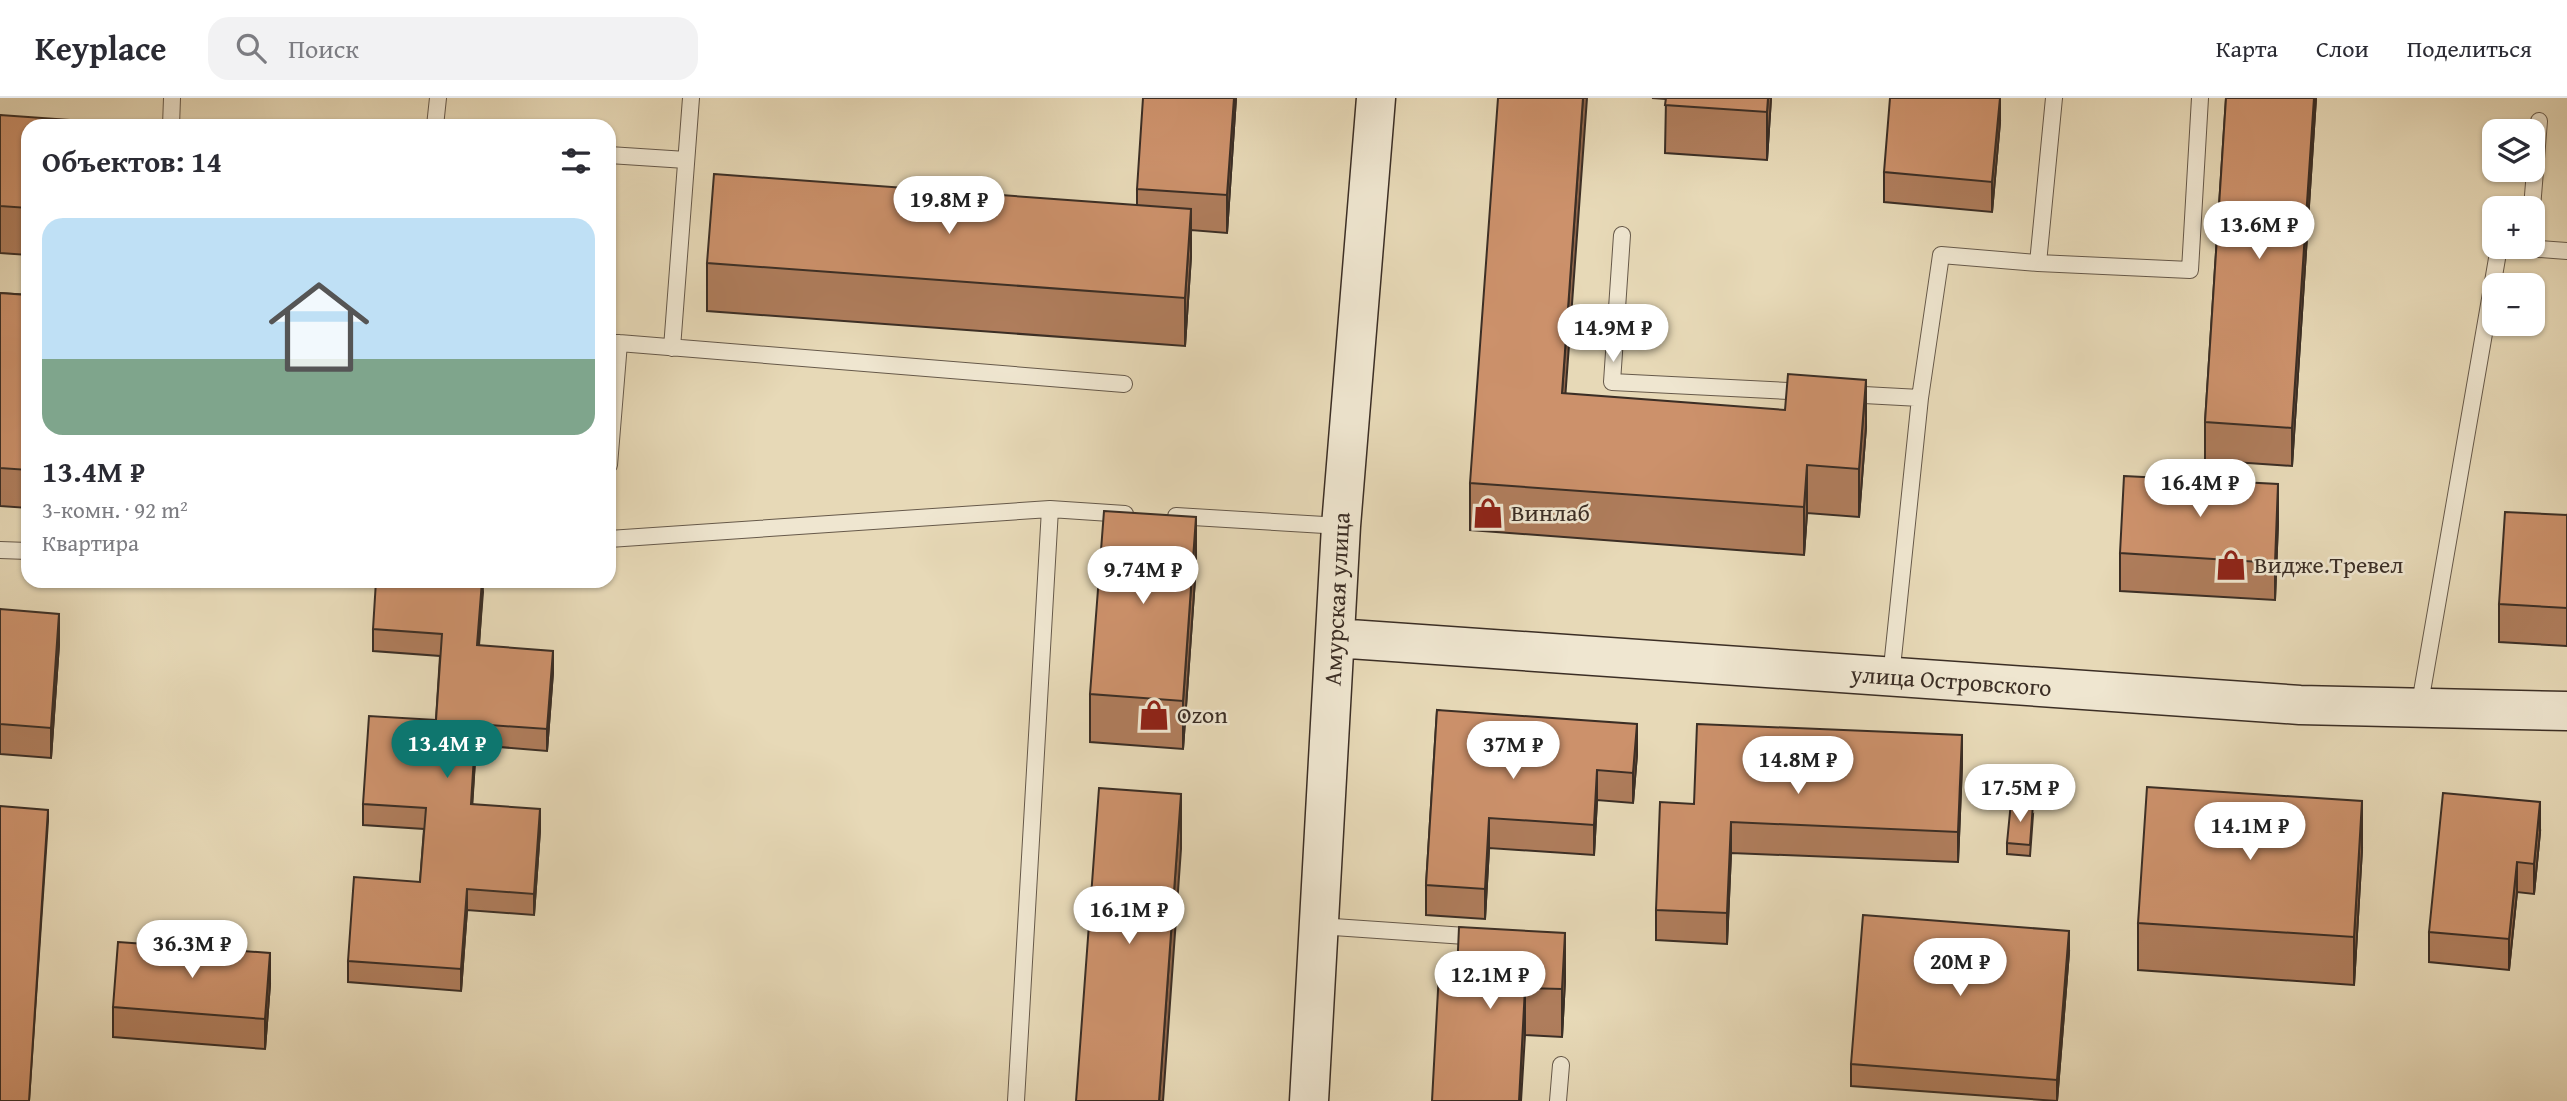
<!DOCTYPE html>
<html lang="ru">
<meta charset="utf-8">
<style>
body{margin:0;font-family:"Gentium Book Plus",serif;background:#f2f2f3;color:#2b2b33;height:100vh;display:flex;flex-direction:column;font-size:26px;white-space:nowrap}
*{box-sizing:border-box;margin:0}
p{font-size:23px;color:#7c7c81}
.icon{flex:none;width:38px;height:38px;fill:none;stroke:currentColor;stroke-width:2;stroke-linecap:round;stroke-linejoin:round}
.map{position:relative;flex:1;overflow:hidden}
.panel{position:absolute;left:21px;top:21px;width:595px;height:469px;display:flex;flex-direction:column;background:#fff;border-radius:21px;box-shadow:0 2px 5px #0004}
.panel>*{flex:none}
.fabs{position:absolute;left:2482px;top:21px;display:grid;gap:14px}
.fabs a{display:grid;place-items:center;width:63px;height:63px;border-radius:14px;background:#fff;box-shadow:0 2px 5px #0004;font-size:35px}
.price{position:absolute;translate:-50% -60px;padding:0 16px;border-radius:24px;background:#fff;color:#222;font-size:23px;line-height:46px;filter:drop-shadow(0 2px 4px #0008)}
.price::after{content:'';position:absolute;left:50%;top:42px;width:21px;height:16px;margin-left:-10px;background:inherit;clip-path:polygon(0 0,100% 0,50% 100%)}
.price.current{background:#0f766e;color:#fff}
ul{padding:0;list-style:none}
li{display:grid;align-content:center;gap:14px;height:371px;padding:0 21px}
li span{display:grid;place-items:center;height:217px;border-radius:21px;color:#555}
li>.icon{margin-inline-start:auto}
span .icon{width:126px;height:126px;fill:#fffc;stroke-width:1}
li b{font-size:30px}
h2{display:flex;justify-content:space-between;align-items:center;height:84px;padding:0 21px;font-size:30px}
header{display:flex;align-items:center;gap:42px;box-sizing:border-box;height:98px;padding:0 35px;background:#fff;border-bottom:2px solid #e1e1e2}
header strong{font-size:33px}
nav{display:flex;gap:38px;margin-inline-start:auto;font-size:24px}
.search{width:490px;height:63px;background:#f2f2f3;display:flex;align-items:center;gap:18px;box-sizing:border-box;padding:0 24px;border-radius:21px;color:#7c7c81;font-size:26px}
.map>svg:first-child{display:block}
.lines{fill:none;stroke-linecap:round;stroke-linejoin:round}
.lane-casing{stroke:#66594a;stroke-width:18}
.secondary-casing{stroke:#3b2e25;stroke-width:41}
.lane{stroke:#efe6d0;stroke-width:16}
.secondary{stroke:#efe6d0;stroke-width:38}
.wall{fill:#af7d5c;stroke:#3b2e25;stroke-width:2}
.shaded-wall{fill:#8f664b;stroke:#3b2e25;stroke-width:2}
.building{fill:#cc916b;stroke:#3b2e25;stroke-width:2}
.labels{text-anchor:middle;stroke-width:5;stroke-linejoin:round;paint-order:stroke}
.poi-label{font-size:24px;fill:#3b2e25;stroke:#efe6d0;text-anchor:start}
.street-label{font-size:24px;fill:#3b2e25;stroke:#efe6d0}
</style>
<header>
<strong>Keyplace</strong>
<div class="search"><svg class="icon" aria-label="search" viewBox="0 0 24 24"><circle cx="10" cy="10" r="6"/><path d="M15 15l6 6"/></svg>Поиск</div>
<nav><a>Карта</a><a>Слои</a><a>Поделиться</a></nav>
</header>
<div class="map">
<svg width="2567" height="1003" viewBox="0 0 2567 1003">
<rect width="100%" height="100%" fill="#e7d9b7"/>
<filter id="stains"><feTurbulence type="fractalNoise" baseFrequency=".00286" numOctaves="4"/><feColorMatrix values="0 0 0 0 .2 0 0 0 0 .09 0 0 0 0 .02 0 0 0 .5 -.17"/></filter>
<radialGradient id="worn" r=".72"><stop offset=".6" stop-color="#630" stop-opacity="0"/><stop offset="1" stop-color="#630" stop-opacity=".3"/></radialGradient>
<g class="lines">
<defs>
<path id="lane" d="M171,28L172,0
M435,28L438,0
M609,57L686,62
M2532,110L2539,23
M1622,137L1612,284L1809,294
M2513,149L2567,153
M2038,165L2190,172L2200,0
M619,245L1124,286
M672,250L691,0
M1845,296L1920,300
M609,367L619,245H611
M1176,418L1341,428
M609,441L1050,411L1125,416
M0,452L28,453
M1891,579L1920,300L1941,157L2038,165L2054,0
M2419,611L2499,149
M1319,828L1480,839
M1016,1003L1050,411
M1558,1003L1561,967"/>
<path id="secondary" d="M1335,540L2300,607L2567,613
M1309,1003L1341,428L1376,0"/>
</defs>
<use href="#lane" class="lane-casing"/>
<use href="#secondary" class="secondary-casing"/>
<use href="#lane" class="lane"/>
<use href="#secondary" class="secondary"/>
</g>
<path class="wall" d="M1236,0L1227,135L1191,132V158L1185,248L707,213V165L1137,107V91Z
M1652,0H1771L1767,62L1665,55L1666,1Z
M2226,0H2316L2292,368L2205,362V324Z
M0,17L28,28V157L0,155Z
M2000,24L1992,114L1884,104V74Z
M0,195L28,197V410L0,408Z
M1565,296L1866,329L1859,419L1807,415L1804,457L1470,432V385Z
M2567,417V548L2499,544V506Z
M2278,424L2275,502L2120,493V455Z
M1196,467L1183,651L1090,644V596Z
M483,483L479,548L553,574L547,653L476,647L472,706L540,732L534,817L467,812L461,893L348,884V863L420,784L424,731L363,727V706L436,622L440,558L373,553V531Z
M0,511L59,546L51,660L0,656Z
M1437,612L1637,656L1633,705L1597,702L1594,757L1489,750L1485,821L1426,817V787Z
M1962,667L1958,764L1731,755L1727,846L1656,842V812L1694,706Z
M2033,717L2030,758L2007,756V745Z
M2540,734L2534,796L2517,794L2509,872L2429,864V834Z
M2362,751L2354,887L2138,872V825Z
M2069,854L2057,1003L1851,988V966Z
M1439,874L1565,882L1562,939L1525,937Z
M270,886L265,951L113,939V909Z"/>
<path class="shaded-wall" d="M1234,0H1236L1227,135V97Z
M1583,0H1587L1562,343V295Z
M1768,0H1771L1767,62V14Z
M2000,0V24L1992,114V84Z
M2314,0H2316L2292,368V330Z
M1191,111V158L1185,248V200Z
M1866,282V329L1859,419V371Z
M1807,367V415L1804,457V409Z
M2278,386V424L2275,502V465Z
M1196,419V467L1183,651V603Z
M482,483L483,494L477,569V547Z
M59,516V546L51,660V630Z
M553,553V574L547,653V631Z
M476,626V647L471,727V706Z
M1637,626V656L1633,705V675Z
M1962,637V667L1958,764V734Z
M1597,672V702L1594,757V727Z
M1181,696V751L1163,1003H1159Z
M2362,703V751L2354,887V839Z
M2540,704V734L2534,796V766Z
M540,711V732L534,817V796Z
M48,712V723L29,1003Z
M1489,720V750L1485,821V791Z
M1731,724V755L1727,846V815Z
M2517,764V794L2509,872V841Z
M467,791V812L461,893V871Z
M2069,833V854L2057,1003V982Z
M1565,835V882L1562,939V891Z
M270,855V886L265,951V921Z
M1525,890V937L1521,1003H1519Z"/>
<path class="building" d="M1143,0H1234L1227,97L1137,91Z
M1498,0H1583L1562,295L1785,312L1788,276L1866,282L1859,371L1807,367L1804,409L1470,385Z
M1666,0H1768L1767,14L1665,7Z
M1890,0H2000L1992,84L1884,74Z
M2226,0H2314L2292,330L2205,324Z
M0,17L154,28H28V110L0,108Z
M714,76L1191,111L1185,200L707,165Z
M0,195L28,197V372L0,370Z
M2124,378L2278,386L2275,465L2120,455Z
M1104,413L1196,419L1183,603L1090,596Z
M2505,414L2567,417V510L2499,506Z
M376,483H482L477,547L553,553L547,631L476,626L471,706L540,711L534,796L467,791L461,871L348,863L354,779L420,784L426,710L363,706L369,618L436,622L442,536L373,531Z
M0,511L59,516L51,630L0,626Z
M1437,612L1637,626L1633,675L1597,672L1594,727L1489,720L1485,791L1426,787Z
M1697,626L1962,637L1958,734L1731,724L1727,815L1656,812L1660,704L1694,706Z
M2147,689L2362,703L2354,839L2138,825Z
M1099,690L1181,696L1159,1003H1076Z
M2443,695L2540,704L2534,766L2517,764L2509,841L2429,834Z
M2011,704L2033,706L2030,747L2007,745Z
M0,708L48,712L29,1003H0Z
M1863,817L2069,833L2057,982L1851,966Z
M1459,829L1565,835L1562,891L1525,890L1519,1003H1432L1439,874L1457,875Z
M118,844L270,855L265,921L113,909Z"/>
<defs>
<symbol id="shop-bare" viewBox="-9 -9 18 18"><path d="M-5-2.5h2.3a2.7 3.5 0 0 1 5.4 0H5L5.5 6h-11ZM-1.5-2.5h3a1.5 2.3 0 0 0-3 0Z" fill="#8f2418" stroke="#efe6d0" stroke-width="2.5" paint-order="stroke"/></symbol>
</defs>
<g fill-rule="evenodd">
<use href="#shop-bare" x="1466" y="393" width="44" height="44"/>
<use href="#shop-bare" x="2209" y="445" width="44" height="44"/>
<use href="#shop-bare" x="1132" y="595" width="44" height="44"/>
</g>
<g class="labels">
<g class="poi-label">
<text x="1511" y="423">Винлаб</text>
<text x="2254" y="475">Видже.Тревел</text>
<text x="1177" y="625">Ozon</text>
</g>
<g class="street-label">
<text transform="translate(1337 501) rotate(-87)" y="8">Амурская улица</text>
<text transform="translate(1951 583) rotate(4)" y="8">улица Островского</text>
</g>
</g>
<rect width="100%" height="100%" filter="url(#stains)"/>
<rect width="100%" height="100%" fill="url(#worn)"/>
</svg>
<div class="fabs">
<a><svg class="icon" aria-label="layers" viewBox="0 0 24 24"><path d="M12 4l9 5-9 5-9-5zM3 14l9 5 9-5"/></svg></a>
<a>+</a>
<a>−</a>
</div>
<b class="price" style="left:949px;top:138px">19.8M ₽</b>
<b class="price" style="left:2259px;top:163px">13.6M ₽</b>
<b class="price" style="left:1613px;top:266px">14.9M ₽</b>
<b class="price" style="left:2200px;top:421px">16.4M ₽</b>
<b class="price" style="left:1143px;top:508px">9.74M ₽</b>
<b class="price current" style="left:447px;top:682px">13.4M ₽</b>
<b class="price" style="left:1513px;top:683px">37M ₽</b>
<b class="price" style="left:1798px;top:698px">14.8M ₽</b>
<b class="price" style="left:2020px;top:726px">17.5M ₽</b>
<b class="price" style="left:2250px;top:764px">14.1M ₽</b>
<b class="price" style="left:1129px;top:848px">16.1M ₽</b>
<b class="price" style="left:192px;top:882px">36.3M ₽</b>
<b class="price" style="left:1960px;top:900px">20M ₽</b>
<b class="price" style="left:1490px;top:913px">12.1M ₽</b>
<section class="panel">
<h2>Объектов: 14<svg class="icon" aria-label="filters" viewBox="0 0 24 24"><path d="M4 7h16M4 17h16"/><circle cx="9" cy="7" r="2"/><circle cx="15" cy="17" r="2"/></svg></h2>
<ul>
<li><span style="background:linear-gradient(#bfe0f5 65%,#7fa58c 0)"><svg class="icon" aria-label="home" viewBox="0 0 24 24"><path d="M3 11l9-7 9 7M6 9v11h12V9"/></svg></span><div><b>13.4M ₽</b><p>3-комн. · 92 m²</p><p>Квартира</p></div></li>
</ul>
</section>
</div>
